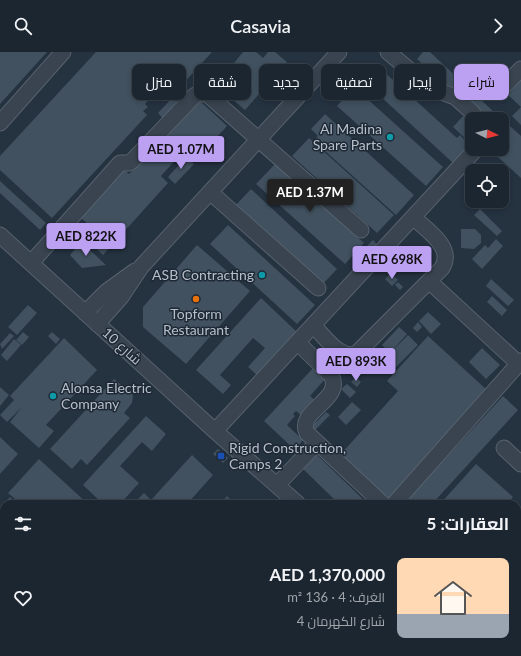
<!DOCTYPE html>
<html lang="ar">
<meta charset="utf-8">
<style>
body{margin:0;font-family:Lato,Cairo,sans-serif;background:#252e38;color:#f1f3f6;direction:rtl;height:100vh;display:flex;flex-direction:column;font-size:15px;white-space:nowrap}
*{box-sizing:border-box;margin:0}
p{font-size:13px;color:#a0a5ab}
.icon{flex:none;width:22px;height:22px;fill:none;stroke:currentColor;stroke-width:2;stroke-linecap:round;stroke-linejoin:round}
.map{position:relative;flex:1;overflow:hidden;direction:ltr}
.drawer{position:absolute;left:0px;top:448px;width:521px;height:156px;display:flex;flex-direction:column;background:#1c2630;border-radius:12px 12px 0 0;box-shadow:0 2px 6px #0003,0 0 0 1px #3a434c;direction:rtl}
.drawer>*{flex:none}
.hud{position:absolute;left:12px;top:12px;width:497px;height:36px;direction:rtl;display:flex;gap:8px}
.needle{width:26px;rotate:96deg}
.fabs{position:absolute;left:465px;top:60px;display:grid;gap:8px}
.fabs a{display:grid;place-items:center;width:44px;height:44px;border-radius:8px;background:#1c2630;box-shadow:0 2px 6px #0003,0 0 0 1px #3a434c;font-size:20px}
.price{position:absolute;translate:-50% -34px;padding:0 9px;border-radius:4px;background:#bca0f2;color:#111;font-size:13px;line-height:26px;filter:drop-shadow(0 1px 2px #0008)}
.price::after{content:'';position:absolute;left:50%;top:24px;width:12px;height:9px;margin-left:-6px;background:inherit;clip-path:polygon(0 0,100% 0,50% 100%)}
.price.selected{background:#222;color:#fff}
ul{padding:0;list-style:none}
li{display:flex;align-items:center;gap:12px;height:100px;padding:0 12px}
li+li{border-top:1px solid #3a434c}
li span{display:grid;place-items:center;flex:none;width:112px;height:80px;border-radius:8px;color:#555}
li>.icon{margin-inline-start:auto}
span .icon{width:48px;height:48px;fill:#fffc;stroke-width:1}
li b{font-size:17px}
h2{display:flex;justify-content:space-between;align-items:center;height:48px;padding:0 12px;font-size:17px}
.tag{padding:0 14px;border-radius:8px;background:#1c2630;box-shadow:0 2px 6px #0003,0 0 0 1px #3a434c;font-size:14px;line-height:36px}
.tag.selected{background:#bca0f2;color:#111}
header{display:flex;justify-content:space-between;align-items:center;height:52px;padding:0 12px;background:#1c2630;font-size:18px;font-weight:600}
.map>svg:first-child{display:block}
.building{fill:#41515f}
.lines{fill:none;stroke-linecap:round;stroke-linejoin:round}
.minor-casing{stroke:#57626e;stroke-width:17}
.minor{stroke:#394450;stroke-width:15}
.culture-dot{fill:#0f9aa8;stroke:#1e2935;stroke-width:1.5}
.food-dot{fill:#e8710a;stroke:#1e2935;stroke-width:1.5}
.transit-dot{fill:#1a4fb4;stroke:#1e2935;stroke-width:1.5}
.labels{text-anchor:middle;stroke-width:3;stroke-linejoin:round;paint-order:stroke}
.poi-label{font-size:14px;fill:#b6bfcb;stroke:#1e2935;text-anchor:end}
.street-label{font-size:14px;fill:#b6bfcb;stroke:#1e2935}
</style>
<header><svg class="icon" aria-label="forward" viewBox="0 0 24 24"><path d="M9 5l7 7-7 7"/></svg>Casavia<svg class="icon" aria-label="search" viewBox="0 0 24 24"><circle cx="10" cy="10" r="6"/><path d="M15 15l6 6"/></svg></header>
<div class="map">
<svg width="521" height="604" viewBox="0 0 521 604">
<rect width="100%" height="100%" fill="#253240"/>
<path class="building" d="M0,0H47L0,52Z
M96,0H212L170,46L159,36L145,52L148,55L143,59L147,63L52,166L0,118V104Z
M243,0H256L263,6L268,0H275L287,10L245,58L216,33Z
M423,0H430L494,60L488,67H481L417,7Z
M381,17L457,86L460,83L470,93L453,111L367,32Z
M521,28V73L512,64L521,55L508,43Z
M354,35L443,115L426,134L337,54Z
M172,46L179,52L164,68L158,61Z
M199,48L227,74L208,95L196,85L161,124L168,131L103,203L87,188L95,179L77,162L121,115L129,122Z
M325,62L414,143L396,163L314,89L318,84L311,77Z
M463,64L472,73V85L468,89L453,75Z
M502,67L521,84V126L489,97H502Z
M309,86L394,163L377,181L292,104Z
M201,91L207,97L200,105L194,100Z
M186,105L194,112L175,132L168,125Z
M276,111L364,191L345,212L256,132Z
M0,129L46,171L40,178L0,141Z
M251,137L337,217L320,235L234,155Z
M480,157L502,179L497,184L474,163Z
M228,173L315,253L297,272L210,192Z
M461,177H475L481,183V191L474,197L461,196Z
M496,187L503,194L482,217L472,207L485,193L488,196Z
M373,188L377,193L370,201L365,196Z
M81,190L106,213L82,216L70,203Z
M197,193L250,239L186,312L143,275V255Z
M391,221L398,228L392,234L385,227Z
M491,227L514,248L508,254L486,234Z
M398,230L403,235L400,238L395,233Z
M492,244L507,258L502,264L487,250Z
M261,246L297,280L258,324L248,315L265,296L253,286L220,323L231,333L223,342L196,318Z
M28,253L37,261L17,283L8,275Z
M428,260L441,272L431,282L419,269Z
M418,270L422,275L417,280L413,276Z
M399,275L407,282L390,301L382,293Z
M23,280L29,285L22,293L16,288Z
M52,280L60,287L56,292L48,284Z
M10,281L14,284L2,297L0,292Z
M408,283L418,293L392,319L382,309Z
M428,284L487,338L387,448L339,404L398,339L387,329Z
M64,286L97,318L46,373L54,379L39,396L10,370L22,355L7,370L0,363L14,348L10,344Z
M14,287L21,293L7,309L1,303Z
M381,296L384,299L375,309L372,306Z
M482,296L500,313L486,327L469,310Z
M314,315L326,326L310,344L316,349L302,364L296,359L293,362L295,364L287,373L303,388L295,398L264,369Z
M356,325L361,330L357,335L351,330Z
M114,327L133,343L132,351L124,361L130,366L87,413L81,407L72,417L50,397Z
M347,332L356,340L350,346L341,337Z
M0,335L9,343L0,354Z
M503,344L518,358L432,452H404Z
M352,350L361,358L346,373L338,365Z
M326,360L330,363L315,378L312,374Z
M146,364L166,382L152,399L142,390L120,414L139,431L120,452H103L83,433Z
M0,385L18,402L0,422Z
M218,397L228,406L223,411L213,402Z
M315,401L368,452H339L301,415Z
M192,403L213,423L187,452H133L144,441L151,448Z
M39,407L88,452H21L8,441Z
M476,412L513,445L507,452H440Z
M227,444L235,452H220Z
M10,445L18,452H4V479L0,476V456Z
M521,476V513L517,509V480Z
M3,481H4V507L0,503V484Z
M0,543L4,547V559L0,563Z
M517,550L521,554V578L517,583Z
M36,600H57L54,604H41Z
M73,600H88L85,604H70Z
M100,600H130L126,604H97Z
M201,600H253L258,604H205Z
M269,600H312L309,604H274Z
M332,600H358L355,604H328Z"/>
<g class="lines">
<defs>
<path id="minor" d="M388,0L431,36L455,45L473,61
M502,36L521,17
M0,71L63,0
M210,140L318,236
M0,183L215,379L298,452
M31,211L120,111H129L132,109L194,44L199,41L208,43L361,178
M429,229L519,312
M85,261L106,240L135,219
M97,272L121,245L141,215L339,0
M313,273C324,284 339,307 356,302L442,216C455,195 426,178 413,165
M297,290L331,323C345,348 296,358 307,381L383,452
M215,379L476,97
M504,396L521,412
M277,433L317,391
M394,452L521,309
M517,522L521,526
M0,599L6,604
M192,600L197,604
M461,600L466,604
M156,604L160,600"/>
</defs>
<use href="#minor" class="minor-casing"/>
<use href="#minor" class="minor"/>
</g>
<g class="culture-dot">
<circle cx="390" cy="85" r="4"/>
<circle cx="262" cy="223" r="4"/>
<circle cx="53" cy="344" r="4"/>
</g>
<circle class="food-dot" cx="196" cy="247" r="4"/>
<rect class="transit-dot" x="217" y="400" width="8" height="8" rx="2"/>
<g class="labels">
<g class="poi-label">
<text x="382" y="82">Al Madina<tspan x="382" dy="16">Spare Parts</tspan></text>
<text x="254" y="228">ASB Contracting</text>
<text x="196" y="267" text-anchor="middle">Topform<tspan x="196" dy="16">Restaurant</tspan></text>
<text x="61" y="341" text-anchor="start">Alonsa Electric<tspan x="61" dy="16">Company</tspan></text>
<text x="229" y="401" text-anchor="start">Rigid Construction,<tspan x="229" dy="16">Camps 2</tspan></text>
</g>
<g class="street-label">
<text transform="translate(122 294) rotate(42)" y="5">شارع 10</text>
</g>
</g>
</svg>
<div class="fabs">
<a><svg class="needle" viewBox="-14 -14 28 28"><path d="M0-13l5 13h-10z" fill="#e53935"/><path d="M0 13l5-13h-10z" fill="#a0a5ab"/></svg></a>
<a><svg class="icon" aria-label="locate" viewBox="0 0 24 24"><circle cx="12" cy="12" r="6"/><path d="M12 2v4M12 18v4M2 12h4M18 12h4"/></svg></a>
</div>
<b class="price" style="left:181px;top:118px">AED 1.07M</b>
<b class="price selected" style="left:310px;top:161px">AED 1.37M</b>
<b class="price" style="left:86px;top:205px">AED 822K</b>
<b class="price" style="left:392px;top:228px">AED 698K</b>
<b class="price" style="left:356px;top:330px">AED 893K</b>
<div class="hud">
<a class="tag selected">شراء</a>
<a class="tag">إيجار</a>
<a class="tag">تصفية</a>
<a class="tag">جديد</a>
<a class="tag">شقة</a>
<a class="tag">منزل</a>
</div>
<section class="drawer">
<h2>العقارات: 5<svg class="icon" aria-label="filters" viewBox="0 0 24 24"><path d="M4 7h16M4 17h16"/><circle cx="9" cy="7" r="2"/><circle cx="15" cy="17" r="2"/></svg></h2>
<ul>
<li><span style="background:linear-gradient(#ffd9b3 70%,#9aa5b1 0)"><svg class="icon" aria-label="home" viewBox="0 0 24 24"><path d="M3 11l9-7 9 7M6 9v11h12V9"/></svg></span><div><b>AED 1,370,000</b><p>الغرف: 4 · 136 m²</p><p>شارع الكهرمان 4</p></div><svg class="icon" aria-label="heart" viewBox="0 0 24 24"><path d="M12 20l-8-8c-3-5 5-10 8-4 3-6 11-1 8 4z"/></svg></li>
</ul>
</section>
</div>
